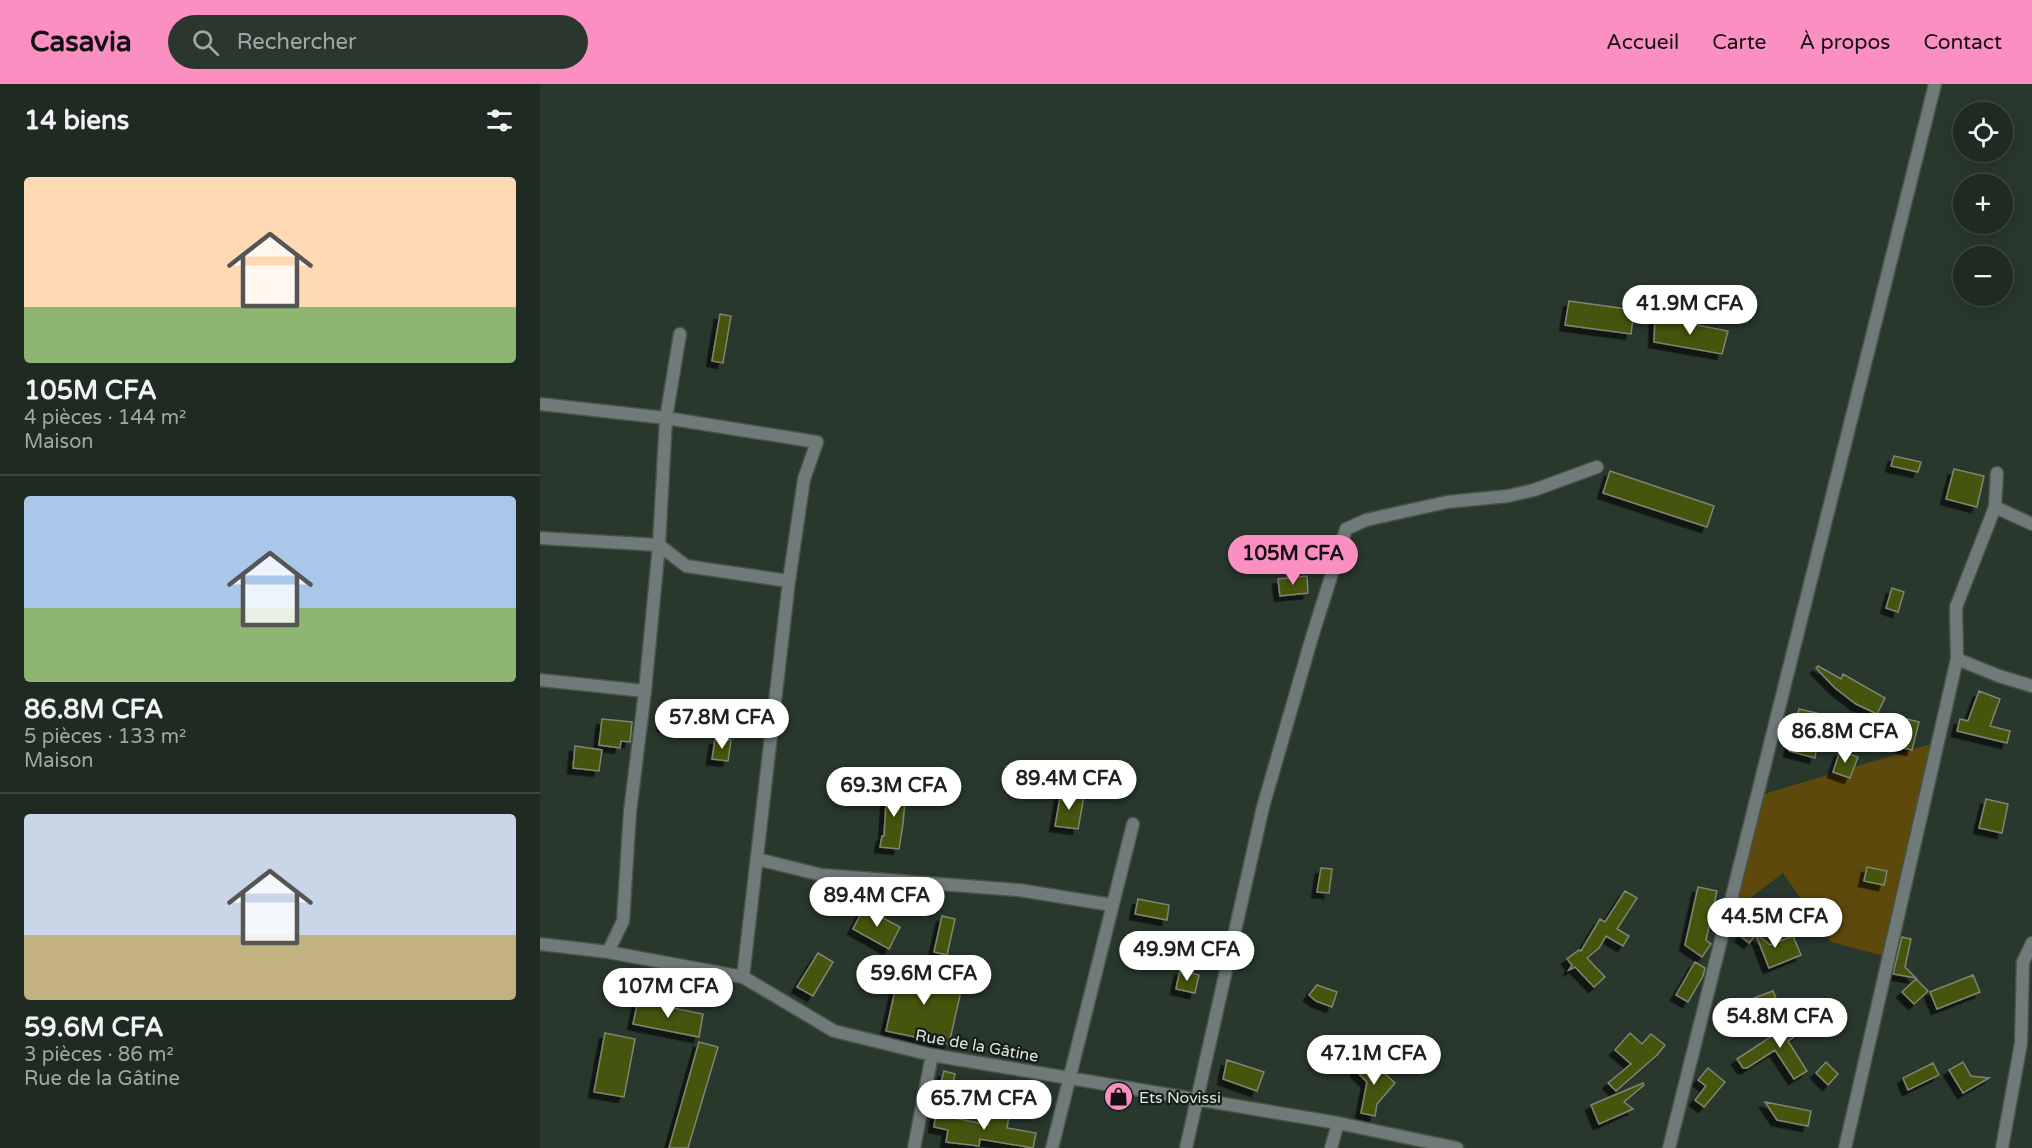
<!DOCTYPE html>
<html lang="fr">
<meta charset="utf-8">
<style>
body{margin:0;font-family:"Varela Round",sans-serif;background:#2b362f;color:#f1f3f6;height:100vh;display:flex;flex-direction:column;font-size:22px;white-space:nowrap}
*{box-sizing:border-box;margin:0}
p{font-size:20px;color:#a1a7a5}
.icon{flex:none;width:33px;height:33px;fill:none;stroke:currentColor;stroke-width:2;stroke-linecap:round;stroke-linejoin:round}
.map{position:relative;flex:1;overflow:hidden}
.panel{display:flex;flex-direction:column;background:#1e2a22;width:540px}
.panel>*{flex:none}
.buttons{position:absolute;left:1413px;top:18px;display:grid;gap:12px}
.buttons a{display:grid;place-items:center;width:60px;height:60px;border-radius:50%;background:#1e2a22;box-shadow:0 3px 15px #0003,0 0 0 2px #3c4640;font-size:30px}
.price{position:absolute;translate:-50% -51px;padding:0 14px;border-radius:21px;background:#fff;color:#222;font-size:20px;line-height:39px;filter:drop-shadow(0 2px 3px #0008)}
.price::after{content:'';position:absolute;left:50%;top:36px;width:18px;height:14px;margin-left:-9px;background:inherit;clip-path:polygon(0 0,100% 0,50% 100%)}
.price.current{background:#fc8fc1;color:#111}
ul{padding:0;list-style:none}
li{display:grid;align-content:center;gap:12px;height:318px;padding:0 24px}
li+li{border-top:2px solid #3c4640}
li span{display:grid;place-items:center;height:186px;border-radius:6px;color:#555}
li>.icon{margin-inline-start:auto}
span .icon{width:108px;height:108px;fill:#fffc;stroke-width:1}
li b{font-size:26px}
h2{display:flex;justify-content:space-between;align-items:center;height:72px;padding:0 24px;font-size:26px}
header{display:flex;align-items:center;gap:36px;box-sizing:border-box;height:84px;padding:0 30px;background:#fc8fc1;color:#111}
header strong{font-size:28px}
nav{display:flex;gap:33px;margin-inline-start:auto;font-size:21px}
.search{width:420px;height:54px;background:#2b362f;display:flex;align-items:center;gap:15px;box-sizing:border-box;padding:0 21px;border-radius:33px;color:#a1a7a5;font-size:22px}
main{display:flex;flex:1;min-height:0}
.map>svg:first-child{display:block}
.green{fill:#5d490c}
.building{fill:#455408;stroke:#7f8572;stroke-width:1.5;filter:url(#shadow)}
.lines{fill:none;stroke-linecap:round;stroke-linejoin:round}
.street-casing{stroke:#455449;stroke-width:15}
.street{stroke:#707b79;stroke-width:12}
.labels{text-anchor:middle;stroke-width:4.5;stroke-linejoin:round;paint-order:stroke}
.street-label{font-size:16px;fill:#dce6de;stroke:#161d18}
.poi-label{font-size:16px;fill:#dce6de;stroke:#161d18;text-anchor:start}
</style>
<header>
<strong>Casavia</strong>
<div class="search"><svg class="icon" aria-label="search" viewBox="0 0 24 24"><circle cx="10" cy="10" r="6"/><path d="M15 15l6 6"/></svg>Rechercher</div>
<nav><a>Accueil</a><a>Carte</a><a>À propos</a><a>Contact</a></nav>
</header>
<main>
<section class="panel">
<h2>14 biens<svg class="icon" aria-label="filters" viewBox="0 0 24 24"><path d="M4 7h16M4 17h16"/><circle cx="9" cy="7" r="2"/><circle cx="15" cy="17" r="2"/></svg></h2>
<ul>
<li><span style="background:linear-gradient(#ffd9b3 70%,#8fb573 0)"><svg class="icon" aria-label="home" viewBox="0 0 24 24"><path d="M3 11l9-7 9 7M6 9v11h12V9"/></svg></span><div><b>105M CFA</b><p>4 pièces · 144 m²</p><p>Maison</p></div></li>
<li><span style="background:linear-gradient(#a9c7e8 60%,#8fb573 0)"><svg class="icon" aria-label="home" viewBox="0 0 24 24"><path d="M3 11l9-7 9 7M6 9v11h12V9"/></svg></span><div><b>86.8M CFA</b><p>5 pièces · 133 m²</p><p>Maison</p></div></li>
<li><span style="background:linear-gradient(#c9d6e8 65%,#c2b280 0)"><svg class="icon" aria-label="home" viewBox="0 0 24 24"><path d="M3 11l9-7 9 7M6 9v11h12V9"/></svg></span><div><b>59.6M CFA</b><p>3 pièces · 86 m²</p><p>Rue de la Gâtine</p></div></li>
</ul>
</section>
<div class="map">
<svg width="1492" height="1064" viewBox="0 0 1492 1064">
<defs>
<filter id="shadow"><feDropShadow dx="-5.5" dy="5.5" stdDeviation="0" flood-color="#0009"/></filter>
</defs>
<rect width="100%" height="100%" fill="#28382d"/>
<path class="green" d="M1398,658L1348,873L1291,858L1243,789L1187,832L1217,712Z"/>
<path class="building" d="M1029,217L1094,226L1091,250L1025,241Z
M180,230L191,232L183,279L172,277Z
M1115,233L1188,247L1182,270L1114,258Z
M1354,372L1381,378L1378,388L1351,382Z
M1414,385L1444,392L1437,423L1406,415Z
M1070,387L1174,422L1167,443L1063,409Z
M767,492L768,509L740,512L738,495Z
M1352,504L1364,508L1358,528L1346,524Z
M1278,582L1301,595L1303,590L1345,614L1337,630L1316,620L1295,604L1276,584Z
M1439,607L1460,615L1450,642L1470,647L1467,659L1417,647L1420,635L1428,637Z
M126,623L159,627L157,646L123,642Z
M1259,625L1285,631L1282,646H1279L1275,674L1249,667Z
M62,635L92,638L90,658L81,657L80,664L59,661Z
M1367,635L1379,638L1372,666L1359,663Z
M175,655L191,656L188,677L172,675Z
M35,662L62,666L59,687L33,684Z
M1300,667L1318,673L1310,694L1293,688Z
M347,704L366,705L363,740L359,765L340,763L342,752H344Z
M521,708L544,712L538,745L515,742Z
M1446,715L1468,720L1462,749L1439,744Z
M1327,783L1347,787L1344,801L1324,797Z
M781,784L792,785L789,809L777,808Z
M1158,803L1177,807L1166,856L1171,860L1162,873L1145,861Z
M1085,807L1097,814L1077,845L1089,852L1083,862L1066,852L1059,864L1047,874L1065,893L1054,903L1035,883L1029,886L1032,881L1027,875L1039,866L1041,867L1060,835L1065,838Z
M598,815L629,821L627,836L595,830Z
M324,824L360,843L349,865L313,845Z
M402,832L415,835L407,871L394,868Z
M1208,843L1230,861L1253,852L1261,871L1229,884L1216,851L1209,859L1200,852Z
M1362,853L1371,855L1365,883L1376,894L1353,890Z
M278,869L293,878L273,912L257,903Z
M1155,878L1165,884L1163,892L1148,918L1136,911Z
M360,884L423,898L409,960L346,947Z
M640,886L659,891L655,909L636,905Z
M1433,891L1440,908L1397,925L1390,908Z
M1376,895L1388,907L1374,920L1362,908Z
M777,901L797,908L792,923L776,917L769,911Z
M1233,907L1238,919L1218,926L1214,914Z
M98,917L163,930L159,953L93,940Z
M1264,931L1271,942L1248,957L1267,987L1254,995L1235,966L1207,984H1203L1197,975Z
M65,949L95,955L84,1013L54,1008Z
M1090,949L1102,960L1111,950L1125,961L1117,971L1076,1007L1068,999L1091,980L1075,966Z
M159,958L178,963L148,1064H129Z
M828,974L855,999L837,1020L835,1032L821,1029L827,998L816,987Z
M687,976L724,988L717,1007L683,995Z
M1286,978L1298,990L1288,1001L1276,989Z
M1423,978L1431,992L1449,994L1423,1009L1409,986Z
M1393,979L1399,991L1368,1006L1363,994Z
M1168,984L1185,998L1164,1023L1155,1016L1166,1002L1158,996Z
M404,987L415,990L408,1019L396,1016Z
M1103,999L1104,1001L1084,1018L1093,1025L1059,1040L1051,1021Z
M1225,1018L1271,1027L1268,1042L1237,1036Z
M450,1029L469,1032L467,1044L496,1049L493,1064L440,1055L439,1062L406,1058L408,1046L394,1043L396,1030L448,1041Z"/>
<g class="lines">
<defs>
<path id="street" d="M0,320L126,334L277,358L264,395L249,497L203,893
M1455,423L1492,440
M0,454L119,461L146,482L249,497
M1417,575L1459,592L1492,602
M0,596L105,607
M217,775L282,791L479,806L572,821
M0,860L68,868L203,893L294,947L392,971L798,1039L917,1064
M68,868L83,837L90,728L105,607L119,461L126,334L140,250
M374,1064L392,971
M512,1064L593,740
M646,1064L723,723L772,553L806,445L826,436L907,418L968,412L994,406L1057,383
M791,1064L798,1039
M1129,1064L1395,0
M1305,1064L1417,575L1416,523L1455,423L1457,389
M1462,1064L1481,959L1483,878L1492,859"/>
</defs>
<use href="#street" class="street-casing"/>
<use href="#street" class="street"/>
</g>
<defs>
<symbol id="shop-disc" viewBox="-11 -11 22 22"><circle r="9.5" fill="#fc8fc1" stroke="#161d18"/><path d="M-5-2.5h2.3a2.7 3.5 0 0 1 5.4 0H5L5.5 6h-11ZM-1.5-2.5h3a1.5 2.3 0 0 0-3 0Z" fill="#111"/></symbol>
</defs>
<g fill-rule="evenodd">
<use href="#shop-disc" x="562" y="996" width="33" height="33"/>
</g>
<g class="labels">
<g class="street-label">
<text transform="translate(437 961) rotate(10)" y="6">Rue de la Gâtine</text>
</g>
<g class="poi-label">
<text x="599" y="1019">Ets Novissi</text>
</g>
</g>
</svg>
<div class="buttons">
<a><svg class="icon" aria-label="locate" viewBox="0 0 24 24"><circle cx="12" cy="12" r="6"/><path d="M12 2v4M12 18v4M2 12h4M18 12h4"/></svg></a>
<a>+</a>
<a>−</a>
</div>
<b class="price" style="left:1150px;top:252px">41.9M CFA</b>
<b class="price current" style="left:753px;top:502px">105M CFA</b>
<b class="price" style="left:182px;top:666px">57.8M CFA</b>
<b class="price" style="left:1305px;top:680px">86.8M CFA</b>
<b class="price" style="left:529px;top:727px">89.4M CFA</b>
<b class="price" style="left:354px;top:734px">69.3M CFA</b>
<b class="price" style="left:337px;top:844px">89.4M CFA</b>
<b class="price" style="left:1235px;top:865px">44.5M CFA</b>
<b class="price" style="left:647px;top:898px">49.9M CFA</b>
<b class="price" style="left:384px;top:922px">59.6M CFA</b>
<b class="price" style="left:128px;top:935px">107M CFA</b>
<b class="price" style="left:1240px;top:965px">54.8M CFA</b>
<b class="price" style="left:834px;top:1002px">47.1M CFA</b>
<b class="price" style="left:444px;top:1047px">65.7M CFA</b>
</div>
</main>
